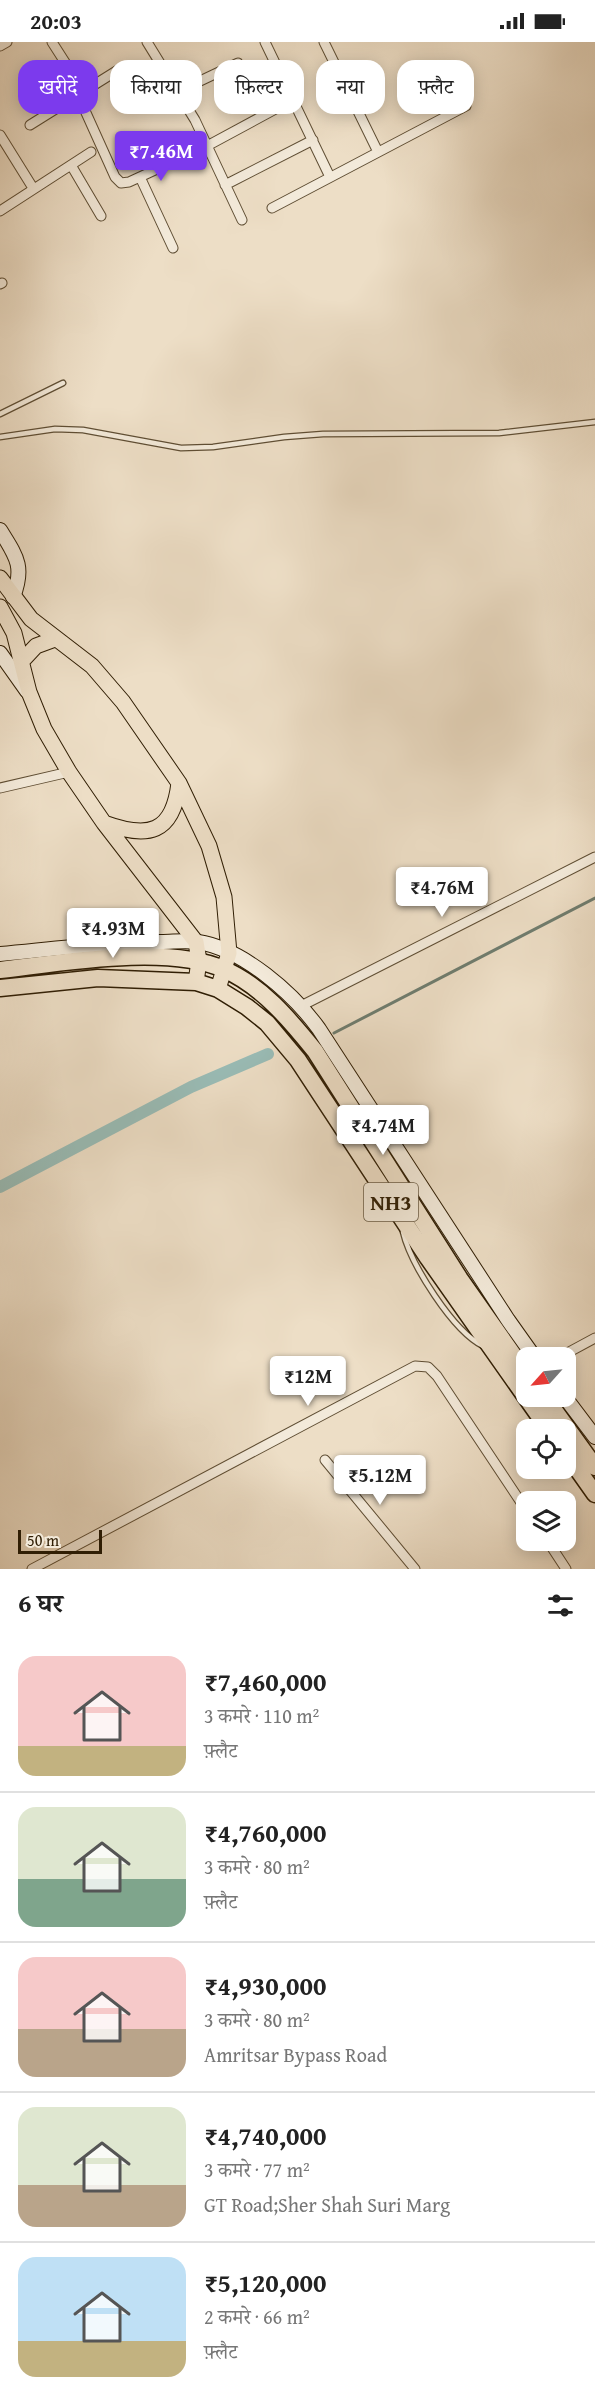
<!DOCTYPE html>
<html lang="hi">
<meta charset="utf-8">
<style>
body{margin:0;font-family:"Gentium Book Plus","Noto Serif Devanagari",serif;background:#f2f2f2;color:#222;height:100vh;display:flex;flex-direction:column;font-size:22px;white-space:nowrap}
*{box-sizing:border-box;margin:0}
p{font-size:20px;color:#767676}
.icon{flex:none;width:33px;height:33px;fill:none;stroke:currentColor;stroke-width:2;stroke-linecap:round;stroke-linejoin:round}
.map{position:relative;height:1527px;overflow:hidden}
.drawer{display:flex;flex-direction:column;background:#fff;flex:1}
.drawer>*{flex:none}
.banner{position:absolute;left:18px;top:18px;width:560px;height:54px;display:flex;gap:12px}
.needle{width:39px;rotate:243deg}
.controls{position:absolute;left:516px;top:1305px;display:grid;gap:12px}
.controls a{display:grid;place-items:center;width:60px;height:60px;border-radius:12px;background:#fff;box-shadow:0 3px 15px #0003;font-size:30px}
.scale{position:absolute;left:18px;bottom:15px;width:84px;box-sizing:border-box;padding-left:6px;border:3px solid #301e04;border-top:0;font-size:16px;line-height:21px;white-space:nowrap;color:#301e04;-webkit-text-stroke:4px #f3eada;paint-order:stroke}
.price{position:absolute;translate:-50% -51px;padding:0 14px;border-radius:6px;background:#fff;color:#222;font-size:20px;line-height:39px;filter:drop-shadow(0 2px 3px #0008)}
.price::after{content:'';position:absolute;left:50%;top:36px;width:18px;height:14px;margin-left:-9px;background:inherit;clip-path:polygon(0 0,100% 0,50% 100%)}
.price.active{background:#7c3aed;color:#fff}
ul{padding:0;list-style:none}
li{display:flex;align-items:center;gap:18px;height:150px;padding:0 18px}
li+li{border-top:2px solid #e0e0e0}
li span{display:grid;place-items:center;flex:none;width:168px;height:120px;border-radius:18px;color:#555}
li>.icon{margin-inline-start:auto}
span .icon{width:72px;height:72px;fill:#fffc;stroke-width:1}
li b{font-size:26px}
h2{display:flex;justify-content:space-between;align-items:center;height:72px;padding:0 18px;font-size:26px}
.tag{padding:0 21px;border-radius:18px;background:#fff;box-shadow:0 3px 15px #0003;font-size:21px;line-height:54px}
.tag.active{background:#7c3aed;color:#fff}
.status{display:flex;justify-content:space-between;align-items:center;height:42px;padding:0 30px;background:#fff;direction:ltr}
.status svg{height:16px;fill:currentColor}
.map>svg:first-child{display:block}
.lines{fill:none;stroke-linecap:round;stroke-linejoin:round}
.stream{stroke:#6f7d6f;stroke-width:3}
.canal{stroke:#99bcb6;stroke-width:12}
.lane-casing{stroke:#5f4e34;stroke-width:7}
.street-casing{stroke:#5f4e34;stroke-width:11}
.secondary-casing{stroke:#301e04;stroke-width:16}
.primary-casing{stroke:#301e04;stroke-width:17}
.highway-casing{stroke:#301e04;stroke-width:19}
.lane{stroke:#f3eada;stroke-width:4.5}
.street{stroke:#f3eada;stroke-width:9}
.secondary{stroke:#f3eada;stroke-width:14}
.primary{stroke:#eddec6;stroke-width:15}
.highway{stroke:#eddec6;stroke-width:16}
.labels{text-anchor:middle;stroke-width:5;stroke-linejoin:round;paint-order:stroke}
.shield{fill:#f3eada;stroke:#6a5b44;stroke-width:1.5}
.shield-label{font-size:22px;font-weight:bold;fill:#301e04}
</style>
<div class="status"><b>20:03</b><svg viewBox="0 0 49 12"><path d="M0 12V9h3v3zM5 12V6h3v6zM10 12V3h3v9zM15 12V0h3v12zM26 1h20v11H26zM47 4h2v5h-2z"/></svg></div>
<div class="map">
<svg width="595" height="1527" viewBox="0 0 595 1527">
<rect width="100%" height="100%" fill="#eddec6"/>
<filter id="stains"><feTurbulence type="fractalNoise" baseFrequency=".00333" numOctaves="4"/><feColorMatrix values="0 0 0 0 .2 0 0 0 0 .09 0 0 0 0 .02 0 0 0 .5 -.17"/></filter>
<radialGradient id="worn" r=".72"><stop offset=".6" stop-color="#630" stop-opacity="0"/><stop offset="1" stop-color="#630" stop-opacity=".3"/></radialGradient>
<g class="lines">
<path class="stream" d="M334,991L595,856"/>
<path class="canal" d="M0,1145L191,1045L268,1012"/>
<defs>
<path id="lane" d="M0,372L63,341
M0,395L55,387L83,388L181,406L213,405L284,395L323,392L499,391L595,380
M403,1190C411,1223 453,1289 483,1304"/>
<path id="street" d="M52,0L84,50
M147,0L195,78L242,178
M265,0L330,135
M324,0L378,110
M0,4L7,0
M179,49L238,21
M78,53L115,135L121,141L129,140L207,104L294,57
M30,83L118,28
M0,93L33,146
M71,123L101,174
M140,135L173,206
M225,143L313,98
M272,166L466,64
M0,169L91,110
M0,242L2,241
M0,746L69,730
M301,964L595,815
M558,1316L595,1296
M325,1418L415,1527
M547,1498L566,1527
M32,1527L415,1324L428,1325L437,1334L526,1468"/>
<path id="secondary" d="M0,488C16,514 25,524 13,555
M0,611L27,649
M0,912C54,907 107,900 161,900C173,900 186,898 198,900C243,907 293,951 319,987L508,1278L535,1316
M564,1354L595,1395"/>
<path id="primary" d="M0,536L31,577L92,624L123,660L179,741L209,804L224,855L229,911L218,947
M0,565L14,591L29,650L44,687L69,730L104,781L196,900L199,919L196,940
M22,619L36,604L55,597
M104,781C148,797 173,792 179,741"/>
<path id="highway" d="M0,928C61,921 167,902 223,927C261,943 290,978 315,1009L460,1237L526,1331
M0,946L98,936L196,940L218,947L247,965L267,981L298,1018L428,1216L549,1388
M544,1354L595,1425
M566,1411L595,1452"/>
</defs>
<use href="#lane" class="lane-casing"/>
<use href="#street" class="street-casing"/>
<use href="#secondary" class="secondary-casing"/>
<use href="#primary" class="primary-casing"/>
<use href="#highway" class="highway-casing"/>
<use href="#lane" class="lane"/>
<use href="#street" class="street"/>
<use href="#secondary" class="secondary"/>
<use href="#primary" class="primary"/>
<use href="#highway" class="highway"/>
</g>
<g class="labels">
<rect class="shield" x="364" y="1141" width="54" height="38" rx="4.5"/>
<g class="shield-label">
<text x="391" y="1168">NH3</text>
</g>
</g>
<rect width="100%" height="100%" filter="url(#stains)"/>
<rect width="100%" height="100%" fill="url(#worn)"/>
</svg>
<div class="controls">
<a><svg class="needle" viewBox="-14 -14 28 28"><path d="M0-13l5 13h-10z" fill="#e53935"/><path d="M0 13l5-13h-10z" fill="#767676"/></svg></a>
<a><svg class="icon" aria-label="locate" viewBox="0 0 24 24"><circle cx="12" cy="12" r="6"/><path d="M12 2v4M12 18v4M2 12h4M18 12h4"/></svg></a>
<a><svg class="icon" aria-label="layers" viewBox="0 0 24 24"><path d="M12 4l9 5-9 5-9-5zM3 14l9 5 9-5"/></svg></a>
</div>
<div class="scale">50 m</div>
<b class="price active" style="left:161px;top:140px">₹7.46M</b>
<b class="price" style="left:442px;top:876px">₹4.76M</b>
<b class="price" style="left:113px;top:917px">₹4.93M</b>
<b class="price" style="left:383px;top:1114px">₹4.74M</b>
<b class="price" style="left:308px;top:1365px">₹12M</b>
<b class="price" style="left:380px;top:1464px">₹5.12M</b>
<div class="banner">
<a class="tag active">खरीदें</a>
<a class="tag">किराया</a>
<a class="tag">फ़िल्टर</a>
<a class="tag">नया</a>
<a class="tag">फ़्लैट</a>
</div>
</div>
<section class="drawer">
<h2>6 घर<svg class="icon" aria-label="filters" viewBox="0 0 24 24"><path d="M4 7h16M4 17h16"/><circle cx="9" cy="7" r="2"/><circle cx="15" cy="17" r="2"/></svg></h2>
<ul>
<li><span style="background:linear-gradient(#f6c9c9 75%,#c2b280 0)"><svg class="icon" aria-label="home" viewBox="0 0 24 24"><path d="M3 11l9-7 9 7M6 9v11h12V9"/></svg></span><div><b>₹7,460,000</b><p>3 कमरे · 110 m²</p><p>फ़्लैट</p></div></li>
<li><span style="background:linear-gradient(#dfe7d0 60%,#7fa58c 0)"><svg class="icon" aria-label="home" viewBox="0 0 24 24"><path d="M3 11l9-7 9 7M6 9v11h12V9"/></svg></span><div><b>₹4,760,000</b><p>3 कमरे · 80 m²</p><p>फ़्लैट</p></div></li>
<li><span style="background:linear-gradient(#f6c9c9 60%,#b9a48a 0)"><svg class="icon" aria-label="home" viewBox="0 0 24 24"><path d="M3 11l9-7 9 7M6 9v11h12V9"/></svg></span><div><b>₹4,930,000</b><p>3 कमरे · 80 m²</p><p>Amritsar Bypass Road</p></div></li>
<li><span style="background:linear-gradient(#dfe7d0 65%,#b9a48a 0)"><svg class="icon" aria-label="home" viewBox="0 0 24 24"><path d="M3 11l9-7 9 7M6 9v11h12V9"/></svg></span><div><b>₹4,740,000</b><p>3 कमरे · 77 m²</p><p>GT Road;Sher Shah Suri Marg</p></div></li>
<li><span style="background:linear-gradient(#bfe0f5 70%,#c2b280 0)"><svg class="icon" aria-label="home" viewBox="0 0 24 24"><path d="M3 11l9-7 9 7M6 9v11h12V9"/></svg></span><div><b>₹5,120,000</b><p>2 कमरे · 66 m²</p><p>फ़्लैट</p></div></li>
</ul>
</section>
